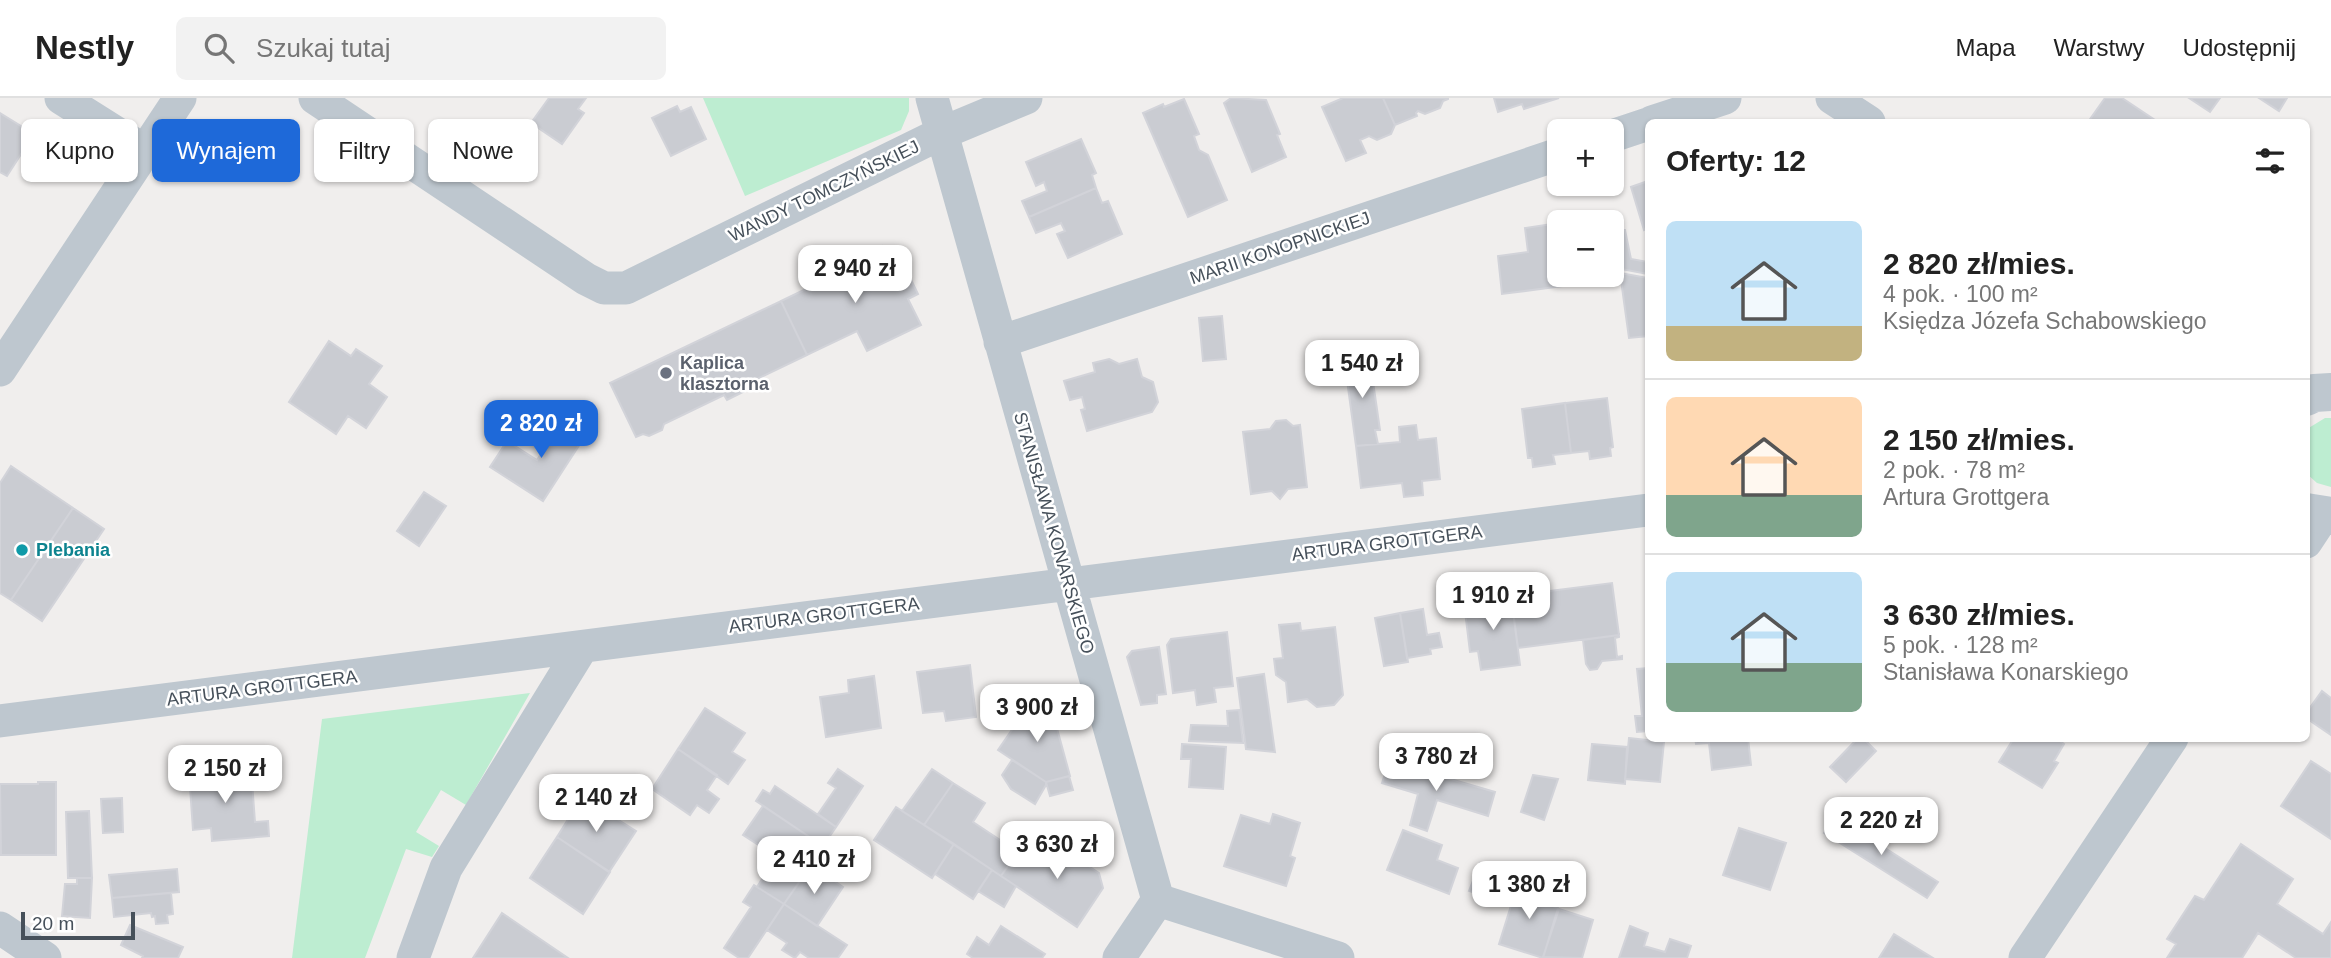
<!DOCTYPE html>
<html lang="pl">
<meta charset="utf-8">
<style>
body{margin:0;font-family:Arial,sans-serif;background:#f2f2f2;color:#222;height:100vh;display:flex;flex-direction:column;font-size:26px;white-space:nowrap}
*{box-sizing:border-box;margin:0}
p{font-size:23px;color:#767676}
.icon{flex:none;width:38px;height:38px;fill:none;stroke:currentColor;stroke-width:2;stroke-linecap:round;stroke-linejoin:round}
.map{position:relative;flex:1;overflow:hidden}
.sheet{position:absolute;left:1645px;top:21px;width:665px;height:623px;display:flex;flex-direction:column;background:#fff;border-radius:10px;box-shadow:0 2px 5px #0004}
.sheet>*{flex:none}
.guide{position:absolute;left:21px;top:21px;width:665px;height:63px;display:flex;gap:14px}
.tools{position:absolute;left:1547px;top:21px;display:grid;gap:14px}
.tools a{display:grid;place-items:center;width:77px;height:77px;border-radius:10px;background:#fff;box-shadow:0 2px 5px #0004;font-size:35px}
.scale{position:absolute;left:21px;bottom:18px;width:114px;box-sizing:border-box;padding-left:7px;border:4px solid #46505a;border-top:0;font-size:19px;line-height:24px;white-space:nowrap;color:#46505a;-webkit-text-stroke:5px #fff;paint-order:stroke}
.price{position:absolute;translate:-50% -60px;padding:0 16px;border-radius:14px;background:#fff;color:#222;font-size:23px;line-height:46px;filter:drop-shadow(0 2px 4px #0008)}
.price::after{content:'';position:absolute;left:50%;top:42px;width:21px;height:16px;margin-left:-10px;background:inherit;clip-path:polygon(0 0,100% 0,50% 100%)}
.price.on{background:#1e69d9;color:#fff}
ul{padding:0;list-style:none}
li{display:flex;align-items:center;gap:21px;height:175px;padding:0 21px}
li+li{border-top:2px solid #e0e0e0}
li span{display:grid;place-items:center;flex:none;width:196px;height:140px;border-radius:10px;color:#555}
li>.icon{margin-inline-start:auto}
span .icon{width:84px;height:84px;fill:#fffc;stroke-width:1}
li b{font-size:30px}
h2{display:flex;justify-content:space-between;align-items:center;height:84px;padding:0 21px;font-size:30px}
.tag{padding:0 24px;border-radius:10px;background:#fff;box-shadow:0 2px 5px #0004;font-size:24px;line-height:63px}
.tag.on{background:#1e69d9;color:#fff}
header{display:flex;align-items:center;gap:42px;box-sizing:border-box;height:98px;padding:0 35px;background:#fff;border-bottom:2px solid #e0e0e0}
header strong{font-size:33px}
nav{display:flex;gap:38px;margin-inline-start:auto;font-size:24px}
.search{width:490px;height:63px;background:#f2f2f2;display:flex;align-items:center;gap:18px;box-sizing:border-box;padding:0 24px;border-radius:10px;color:#767676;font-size:26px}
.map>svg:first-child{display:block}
.green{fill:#bdedd1}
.building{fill:#caccd2;stroke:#d2d3d9;stroke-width:2}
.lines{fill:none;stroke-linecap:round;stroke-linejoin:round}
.minor{stroke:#bec7cf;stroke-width:33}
.tertiary{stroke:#bec7cf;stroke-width:38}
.worship-dot{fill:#6b7280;stroke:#fff;stroke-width:2.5}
.culture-dot{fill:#0f9aa8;stroke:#fff;stroke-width:2.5}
.labels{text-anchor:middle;stroke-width:5;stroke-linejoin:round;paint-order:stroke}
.street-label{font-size:18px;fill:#46505a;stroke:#fff}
.worship-label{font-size:18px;font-weight:bold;fill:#5b616d;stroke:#fff;text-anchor:start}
.culture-label{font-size:18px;font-weight:bold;fill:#0d838f;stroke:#fff;text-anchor:start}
</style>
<header>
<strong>Nestly</strong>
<div class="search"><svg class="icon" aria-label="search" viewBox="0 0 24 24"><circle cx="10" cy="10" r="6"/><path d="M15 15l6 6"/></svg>Szukaj tutaj</div>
<nav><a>Mapa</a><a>Warstwy</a><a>Udostępnij</a></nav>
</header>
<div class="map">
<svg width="2331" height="860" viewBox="0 0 2331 860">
<rect width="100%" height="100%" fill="#f0eeed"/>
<path class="green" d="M703,0H909V13L901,32L745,98Z
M2325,320H2331V389L2317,385L2307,376V331Z
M530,595L466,707L441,692L416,734L439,748L432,759L406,751L365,860H292L322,621Z"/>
<path class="building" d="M549,0H586L578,11L584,15L562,46L531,25Z
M1231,0L1266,2L1280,36L1277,37L1286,59L1252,74L1224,5Z
M1343,0H1383L1395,27L1391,36L1377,42L1369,38L1360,42L1366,55L1346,63L1322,9Z
M1383,0H1448V1L1443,3L1440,10L1425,16L1418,13L1416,15L1417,18L1395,27Z
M1494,0H1559L1524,11L1522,6L1498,14Z
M2105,0H2122L2158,24H2088Z
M2189,0H2220L2210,14Z
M2259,0H2287L2279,13Z
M1184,1L1199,36L1194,38L1199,52L1208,57L1227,102L1188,119L1143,15L1163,6L1164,9Z
M677,8L680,14L691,9L706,41L671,58L652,20Z
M0,15L34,36L7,78L0,74Z
M1081,41L1096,75L1092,77L1096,90L1029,119L1022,103L1047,93L1044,84L1036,88L1026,64Z
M1648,83V130L1644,132L1631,89Z
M1096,90L1102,105L1108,103L1122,136L1068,160L1057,136L1065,133L1061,125L1036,135L1029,119Z
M1559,125V177H1570L1571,187L1502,196L1498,158L1528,154L1525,130Z
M1616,132H1625L1631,161L1648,164V176L1621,171Z
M882,148L895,174L905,169L918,196L908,201L921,227L867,253L857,233L807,257L781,203L831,179L829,174Z
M1620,175L1648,180V238L1629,240Z
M781,203L807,257L757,281L759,286L727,302L724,297L664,326L662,332L649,338L643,336L636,339L610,285Z
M1222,218L1226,261L1203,263L1199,220Z
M329,243L351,258L356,251L382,268L369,286L387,299L366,330L348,318L336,336L289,304Z
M1369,256L1380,332H1375L1378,346L1356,348L1344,260Z
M1109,261L1119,266L1137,261L1142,279L1153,284L1158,304L1152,314L1087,333L1081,312L1085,311L1082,299L1070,302L1064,283L1095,274L1093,265Z
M1607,300L1613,349L1610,350L1611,358L1590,361L1589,353L1571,355L1565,305Z
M1565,305L1571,355L1553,357L1555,366L1533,369L1532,360H1528L1522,311Z
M566,317L589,332L543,403L490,369L507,343L537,362Z
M1286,322L1293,328L1300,327L1307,389L1288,391L1280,401L1272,393L1251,396L1243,334L1270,331L1276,323Z
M1416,327L1418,342L1436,340L1440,381L1422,383L1423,397L1404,399L1402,385L1361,390L1356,348L1400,344L1399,329Z
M11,368L73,410L11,502L0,495V385Z
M424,394L446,408L419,448L397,433Z
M73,410L104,431L42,523L11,502Z
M1612,485L1619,537L1518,550L1511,498Z
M1511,498L1520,567L1481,572L1478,553L1470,554L1464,505Z
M1423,511L1427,537L1439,535L1442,549L1430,551L1431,556L1407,560L1400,515Z
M1400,515L1408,564L1384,568L1375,520Z
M1300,525L1301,533L1335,529L1343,597L1334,607L1317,609L1307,601L1288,604L1286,584L1276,577L1274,561L1283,560L1279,527Z
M1227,534L1233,588L1214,590L1216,604L1197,607L1195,592L1173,595L1167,547L1171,541Z
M1619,537V539L1615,540L1617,559L1622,558V561L1602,563L1597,571L1590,572L1586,566L1583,542Z
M1159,549L1166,596L1157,597V605L1141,607L1127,559L1132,553Z
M970,567L976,619L946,623L944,613L923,615L917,574Z
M1648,570V633L1637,634L1635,618H1642L1637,571Z
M1264,576L1275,654L1246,651L1237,580Z
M874,578L881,630L826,639L820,599L849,595L848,582Z
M2322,593L2331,600V637L2306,620V615Z
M1034,600L1052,612L1070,678L1046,684L998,652Z
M705,610L745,635L732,654L745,662L728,686L678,651Z
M1239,612L1243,645L1189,643L1191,627L1228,628L1227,613Z
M1629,640L1664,644L1660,684L1625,681Z
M1695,640H1748L1751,667L1712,672L1709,645L1696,646Z
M1858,640H1863L1876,653L1846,684L1830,669Z
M2014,640H2056L2064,646L2054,663L2058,665L2042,690L1999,664Z
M1182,646L1226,649L1223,691L1189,689L1191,661H1181Z
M1592,646L1627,649L1625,686L1588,682Z
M678,651L717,677L707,692L719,701L709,715L697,707L690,717L652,691Z
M1012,662L1046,684V687L1035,706L1011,691L1002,677Z
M1389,663L1495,694L1488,718L1437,702L1427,733L1410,727L1418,696L1382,685Z
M2311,663L2331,676V741L2281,708Z
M251,670L255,724L268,723L269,738L212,743L211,730L193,732L189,675Z
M838,671L863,688L836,729L818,716L836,690L828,685Z
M932,671L953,685L924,727L902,713Z
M1533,677L1558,681L1544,722L1521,714Z
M1069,678L1073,692L1050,698L1046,684Z
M38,684H56V757H1L0,686H38Z
M953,685L985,705L973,724L1018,754L1001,778L924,727Z
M775,688L836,729L823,748L756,703L763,692L770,696Z
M582,699L636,733L609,774L557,739Z
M122,700L123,734L103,735L101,701Z
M763,708L823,748L807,773L766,746L763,750L743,737Z
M896,709L954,746L932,780L874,742Z
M89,713L92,780H68L66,714Z
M1273,716L1300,725L1290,758L1295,760L1286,788L1224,768L1241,717L1270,726Z
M1835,718L1938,784L1927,800L1824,735Z
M1739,730L1786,745L1770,792L1723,777Z
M1403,732L1442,747L1437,762L1458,770L1449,796L1387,772Z
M557,739L610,774L583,816L530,780Z
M1047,740L1099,775L1103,790L1077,829L1001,778L1018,754L1032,763Z
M954,746L992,772L973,801L935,776Z
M2241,746L2293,781L2277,806L2323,836L2331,824V860H2296L2258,835L2242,860H2167L2176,846L2167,841L2195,798L2204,802Z
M779,755L807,773L784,806L757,789Z
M1480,765L1500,772L1490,800L1469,793Z
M811,767L843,789L817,828L784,806Z
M177,771L179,794L112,800L109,777Z
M992,772L1016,788L1004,809L978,793Z
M77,780H92L90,820L62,818L65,786H77Z
M1519,782L1546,791L1542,804L1558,810L1543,860L1499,846Z
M754,787L784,806L748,860H739L724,850L751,809L743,804Z
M171,795L173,816L167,817L168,825L156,826L155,818L152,819L151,815L114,819L112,800Z
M784,806L847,847L838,860H809L800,854L795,860L782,852L787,845L767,832Z
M1559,811L1593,822L1582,860L1543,859Z
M502,815L568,860H473Z
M130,827L183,849L178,860H142L143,858L121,847Z
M1001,828L1045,856L1042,860H973L967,856L977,839L989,847Z
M1630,828L1648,835L1644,848L1665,854L1670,841L1691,848L1687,860H1619Z
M1894,836L1933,860H1879Z"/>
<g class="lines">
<path class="minor" d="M61,0L145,53
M315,0L586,181L604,190H626L942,35L1026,0
M932,0L1158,802L1119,860
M1832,0L1869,24
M1652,24L1725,0
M1612,38L1648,26
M1000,244L1559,56
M0,272L180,0
M2306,444L2323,418
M0,623L1648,412
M1158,802L1338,860
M0,830L45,860
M413,860L446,770L582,549
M2025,860L2172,640"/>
<path class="tertiary" d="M2306,299L2314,295L2331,294
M2306,414L2331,418"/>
</g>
<circle class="worship-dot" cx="666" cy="275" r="7"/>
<circle class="culture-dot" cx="22" cy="452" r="7"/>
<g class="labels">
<g class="street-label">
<text transform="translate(824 93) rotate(-26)" y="6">WANDY TOMCZYŃSKIEJ</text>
<text transform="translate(1280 150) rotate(-19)" y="6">MARII KONOPNICKIEJ</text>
<text transform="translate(1054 435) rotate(74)" y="6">STANISŁAWA KONARSKIEGO</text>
<text transform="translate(1387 445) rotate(-7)" y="6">ARTURA GROTTGERA</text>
<text transform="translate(824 517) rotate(-7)" y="6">ARTURA GROTTGERA</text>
<text transform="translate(262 590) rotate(-7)" y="6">ARTURA GROTTGERA</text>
</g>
<g class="worship-label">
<text x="680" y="271">Kaplica<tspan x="680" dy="21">klasztorna</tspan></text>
</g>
<g class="culture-label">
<text x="36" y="458">Plebania</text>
</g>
</g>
</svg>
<div class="tools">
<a>+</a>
<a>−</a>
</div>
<div class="scale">20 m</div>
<b class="price" style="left:855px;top:207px">2 940 zł</b>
<b class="price" style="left:1362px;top:302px">1 540 zł</b>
<b class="price on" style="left:541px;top:362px">2 820 zł</b>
<b class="price" style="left:1493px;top:534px">1 910 zł</b>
<b class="price" style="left:1037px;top:646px">3 900 zł</b>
<b class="price" style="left:1436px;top:695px">3 780 zł</b>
<b class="price" style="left:225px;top:707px">2 150 zł</b>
<b class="price" style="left:596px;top:736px">2 140 zł</b>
<b class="price" style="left:1881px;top:759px">2 220 zł</b>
<b class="price" style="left:1057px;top:783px">3 630 zł</b>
<b class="price" style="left:814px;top:798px">2 410 zł</b>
<b class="price" style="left:1529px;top:823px">1 380 zł</b>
<div class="guide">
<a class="tag">Kupno</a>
<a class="tag on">Wynajem</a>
<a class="tag">Filtry</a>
<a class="tag">Nowe</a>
</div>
<section class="sheet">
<h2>Oferty: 12<svg class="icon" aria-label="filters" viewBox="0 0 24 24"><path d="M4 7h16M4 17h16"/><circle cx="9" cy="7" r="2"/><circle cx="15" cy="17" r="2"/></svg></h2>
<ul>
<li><span style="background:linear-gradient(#bfe0f5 75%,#c2b280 0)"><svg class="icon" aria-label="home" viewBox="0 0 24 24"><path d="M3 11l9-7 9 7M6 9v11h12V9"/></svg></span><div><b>2 820 zł/mies.</b><p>4 pok. · 100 m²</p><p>Księdza Józefa Schabowskiego</p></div></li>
<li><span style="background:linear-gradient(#ffd9b3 70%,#7fa58c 0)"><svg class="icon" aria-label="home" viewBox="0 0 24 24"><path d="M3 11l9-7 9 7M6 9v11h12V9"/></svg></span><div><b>2 150 zł/mies.</b><p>2 pok. · 78 m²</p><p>Artura Grottgera</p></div></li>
<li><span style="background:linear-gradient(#bfe0f5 65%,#7fa58c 0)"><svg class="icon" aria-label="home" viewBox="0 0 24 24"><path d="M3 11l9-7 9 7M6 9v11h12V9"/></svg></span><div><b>3 630 zł/mies.</b><p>5 pok. · 128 m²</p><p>Stanisława Konarskiego</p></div></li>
</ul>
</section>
</div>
